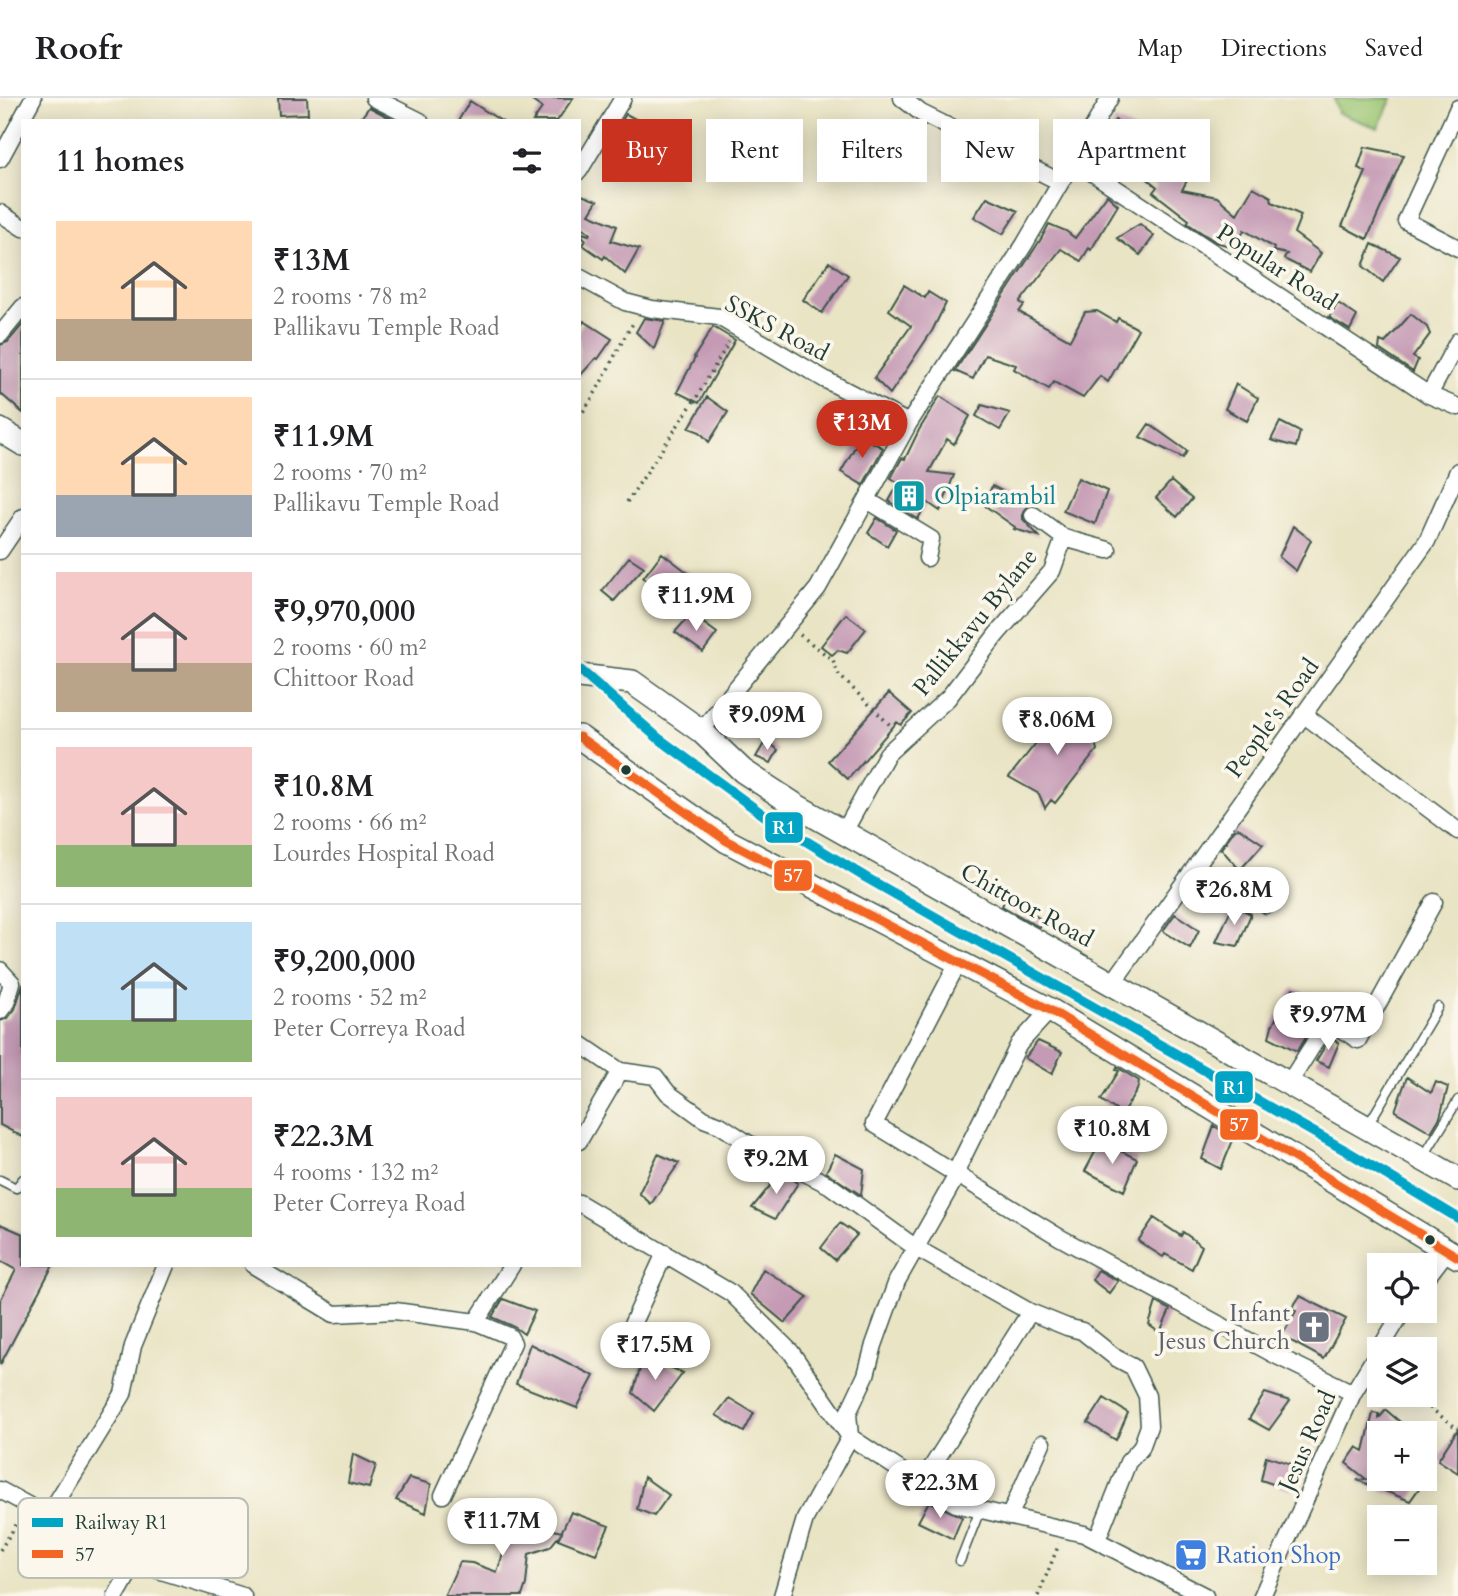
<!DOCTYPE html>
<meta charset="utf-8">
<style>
body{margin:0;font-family:Cardo,serif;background:#f2f2f2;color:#202124;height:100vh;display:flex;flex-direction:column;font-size:26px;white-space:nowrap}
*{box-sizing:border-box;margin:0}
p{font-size:23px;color:#757577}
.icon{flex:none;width:38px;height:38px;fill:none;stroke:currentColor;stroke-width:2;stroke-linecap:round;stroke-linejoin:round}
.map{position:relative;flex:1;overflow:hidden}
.panel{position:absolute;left:21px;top:21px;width:560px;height:1148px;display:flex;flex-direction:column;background:#fff;border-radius:0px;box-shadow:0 4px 18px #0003}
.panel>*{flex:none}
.top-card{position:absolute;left:602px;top:21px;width:665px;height:63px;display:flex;gap:14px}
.controls{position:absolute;left:1367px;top:1155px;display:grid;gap:14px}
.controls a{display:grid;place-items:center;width:70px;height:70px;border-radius:0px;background:#fff;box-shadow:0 4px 18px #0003;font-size:35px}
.price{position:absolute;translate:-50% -60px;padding:0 16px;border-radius:24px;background:#fff;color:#222;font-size:23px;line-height:46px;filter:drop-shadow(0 2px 4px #0008)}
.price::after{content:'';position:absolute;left:50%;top:42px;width:21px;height:16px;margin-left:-10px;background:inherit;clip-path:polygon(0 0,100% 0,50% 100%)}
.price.selected{background:#c8321e;color:#fff}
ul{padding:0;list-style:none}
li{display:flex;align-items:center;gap:21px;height:175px;padding:0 35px}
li+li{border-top:2px solid #e0e0e0}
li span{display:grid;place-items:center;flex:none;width:196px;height:140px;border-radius:0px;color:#555}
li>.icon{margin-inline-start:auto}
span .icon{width:84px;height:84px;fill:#fffc;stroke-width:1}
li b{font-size:30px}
h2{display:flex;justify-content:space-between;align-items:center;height:84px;padding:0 35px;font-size:30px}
.tag{padding:0 24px;border-radius:0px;background:#fff;box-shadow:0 4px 18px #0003;font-size:24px;line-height:63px}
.tag.selected{background:#c8321e;color:#fff}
header{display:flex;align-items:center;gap:42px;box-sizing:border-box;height:98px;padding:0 35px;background:#fff;border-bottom:2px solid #e0e0e0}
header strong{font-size:33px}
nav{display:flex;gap:38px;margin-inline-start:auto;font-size:24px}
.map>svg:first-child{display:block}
.green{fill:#9bc673;stroke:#5d8254;stroke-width:2}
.building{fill:#c49ab4}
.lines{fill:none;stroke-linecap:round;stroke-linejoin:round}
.lane-casing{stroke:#3d564a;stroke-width:11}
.street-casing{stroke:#3d564a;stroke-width:19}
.secondary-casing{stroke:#3d564a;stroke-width:26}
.path{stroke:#3d564a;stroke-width:3.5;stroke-dasharray:2 5;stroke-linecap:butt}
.lane{stroke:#fff;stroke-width:8}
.street{stroke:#fff;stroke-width:16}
.secondary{stroke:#fff;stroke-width:23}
.bus-1-casing{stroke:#fbf7ec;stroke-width:14}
.bus-1{stroke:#f26522;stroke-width:9}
.rail-1-casing{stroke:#fbf7ec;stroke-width:16}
.rail-1{stroke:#02a4c6;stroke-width:10}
.bus-dot{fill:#1f3d34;stroke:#fbf7ec;stroke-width:2.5}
.labels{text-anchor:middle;stroke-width:7;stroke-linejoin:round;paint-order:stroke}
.street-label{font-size:24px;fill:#1f3d34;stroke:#fbf7ec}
.culture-label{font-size:24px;fill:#0d838f;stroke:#fbf7ec;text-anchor:start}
.worship-label{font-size:24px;fill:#5b616d;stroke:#fbf7ec;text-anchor:end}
.shop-label{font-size:24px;fill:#366cbe;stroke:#fbf7ec;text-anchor:start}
.key{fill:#fbf7ec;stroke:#b9bfb5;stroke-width:2}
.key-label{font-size:19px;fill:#1f3d34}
.line-badge{stroke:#fbf7ec;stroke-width:2.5}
.badge-label{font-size:19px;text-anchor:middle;font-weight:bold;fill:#fff}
</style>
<header>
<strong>Roofr</strong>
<nav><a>Map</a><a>Directions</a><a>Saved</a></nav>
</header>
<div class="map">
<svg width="1458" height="1498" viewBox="0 0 1458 1498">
<rect width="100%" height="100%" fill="#fbf7ec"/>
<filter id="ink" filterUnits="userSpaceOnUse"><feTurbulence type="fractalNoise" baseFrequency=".0143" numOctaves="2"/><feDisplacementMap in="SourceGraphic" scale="14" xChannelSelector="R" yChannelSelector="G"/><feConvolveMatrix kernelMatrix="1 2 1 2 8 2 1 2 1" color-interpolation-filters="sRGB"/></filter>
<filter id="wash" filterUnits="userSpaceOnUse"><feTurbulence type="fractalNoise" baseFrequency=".00686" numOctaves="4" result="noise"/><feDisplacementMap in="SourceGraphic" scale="28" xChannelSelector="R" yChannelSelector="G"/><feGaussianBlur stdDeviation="1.57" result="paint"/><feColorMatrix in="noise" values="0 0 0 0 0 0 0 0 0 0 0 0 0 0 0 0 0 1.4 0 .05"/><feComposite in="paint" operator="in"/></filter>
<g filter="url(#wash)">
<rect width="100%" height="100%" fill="#e9e4c4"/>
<path class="green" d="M1334,0H1392L1378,30L1338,15Z"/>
<g id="blocks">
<path class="building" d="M278,0H307L308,16L279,17Z
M528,0H573L557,23H533L542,10Z
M470,3L501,23H458Z
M369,9L396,23H359Z
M626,16L641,24L633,39L618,29Z
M1115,22L1144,35L1180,60L1183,57L1193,71L1182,92L1217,99L1237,116L1253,89L1271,99L1272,104L1301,117L1294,135L1321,155L1310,174L1284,161L1287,156L1273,153L1274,150L1244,132L1236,150L1216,144L1187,125L1189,122L1153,94L1157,89L1131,67L1101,47Z
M1365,49L1404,57L1367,141L1342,128L1366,74L1358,70Z
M579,96L597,103L589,116L617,128L611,143L639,151L625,176L605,158L603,161L583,147L586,142L579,134L589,137L590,135L581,128L579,131Z
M1107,97L1118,107L1091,152L1089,150L1081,163L1061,151L1020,204L1024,207L1019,214L1070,242L1085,214L1097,213L1116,224L1118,220L1138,231L1108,284L1100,278L1083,300L1054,284L1049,291L1014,271L1016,267L985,257L973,281L955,273L1041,141L1049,126L1066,133L1075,140Z
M987,99L1018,113L1003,136L974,119Z
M1140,126L1154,138L1140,157L1117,140Z
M1372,146L1400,159L1383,184L1363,168Z
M829,164L848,177L822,215L803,202Z
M904,187L925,200L928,194L946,205L932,233L890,296L874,280L911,228L889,212Z
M1338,205L1357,218L1350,232L1329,219Z
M1411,216L1427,229L1430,236L1413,259L1418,262L1413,274L1379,251L1380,243L1385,245Z
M644,220L665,223L654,251L636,234Z
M584,223L612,241L598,261L596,260L579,279V231Z
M23,226V315L0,295V247L8,244Z
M713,229L735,242L699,305L677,294L695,260L694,259Z
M1236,286L1258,300L1247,323L1225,311Z
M940,298L970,318L954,346L947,341L929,374L954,377L940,413L927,404L918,421L889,403L899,385L891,380L902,360L905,361L919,332Z
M707,299L728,314L709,344L700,334L689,330Z
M982,307L1010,315L1000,332L976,318Z
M1280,324L1300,334L1296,349L1271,342Z
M1149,326L1187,353L1183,360L1140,339Z
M861,338L883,350L863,387L841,374Z
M1078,380L1107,393L1095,426L1063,413Z
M1171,383L1192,401L1177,419L1156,400Z
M992,388L1026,405L1027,409L1023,415V421L1039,438L1014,431L1015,429L984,407Z
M877,420L896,432L887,448L868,435Z
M1293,428L1311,442L1296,473L1279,459Z
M662,455L691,477L671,497L643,480Z
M629,459L644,469L614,503L602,493Z
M691,516L717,535L703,554L675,534Z
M846,516L866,531L847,555L838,552L832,557L821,548Z
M889,595L912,615L901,627L897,624L848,681L828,663Z
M1067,606L1091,630L1097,652L1055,705L1051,702L1045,710L1039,696L1009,679Z
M766,642L778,652L771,665L756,659Z
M1239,730L1263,746L1240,772L1221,751L1235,731Z
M1007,797L1043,823L1039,829L1002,808Z
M1233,807L1251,816L1238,848L1216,844Z
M1175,816L1199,832L1190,850L1163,833Z
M23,886V1039L0,1027V923L8,920L15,911Z
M1293,890L1316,898L1309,909L1318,920L1297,953L1269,939L1272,928Z
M1331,938L1339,945L1329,969L1316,963Z
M1038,943L1062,954L1052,976L1025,960Z
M1117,969L1139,983L1137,992L1122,1016L1101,1002L1119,973L1116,972Z
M1407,979L1431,995L1436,984L1448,989L1440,1019L1431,1034L1395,1013Z
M1214,1028L1234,1040L1221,1071L1202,1061Z
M1101,1043L1137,1061L1124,1093L1085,1073Z
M658,1056L679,1065L651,1106L639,1095Z
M835,1056L864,1071L861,1097L826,1074Z
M782,1073L798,1085L775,1121L752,1110Z
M1154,1120L1181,1138L1183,1134L1202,1148L1192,1171L1165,1156L1163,1159L1138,1143Z
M840,1125L857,1137L835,1162L821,1150Z
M0,1126L23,1136V1167H53L0,1267V1203L16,1172L0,1163Z
M763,1171L808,1199L785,1225L750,1196Z
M1098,1172L1118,1183L1109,1195L1092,1182Z
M1300,1198L1346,1221L1324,1261L1282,1238L1296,1213L1292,1210Z
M503,1201L535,1213L524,1236L513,1228L492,1219Z
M1156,1204L1170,1212L1160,1235L1149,1227Z
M530,1246L594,1278L577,1310L516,1286Z
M644,1257L683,1275L654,1313L633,1295Z
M1265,1295L1290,1303L1269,1332L1249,1321Z
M729,1300L754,1315L744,1334L716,1317Z
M1104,1300L1128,1315L1116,1342L1088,1325Z
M1386,1312L1413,1335H1379V1381H1414L1422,1386L1410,1403L1357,1382L1366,1381L1346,1365L1357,1349L1364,1353L1373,1315L1379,1316V1320Z
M1458,1331V1375L1438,1362Z
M353,1356L376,1367L369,1390L348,1385Z
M1266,1358L1301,1369L1291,1392L1261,1382Z
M644,1379L669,1397L654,1418L637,1411Z
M409,1380L431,1386L426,1415L396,1402Z
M929,1403L962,1419L953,1441L918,1424Z
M478,1407L516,1423L562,1434L550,1449L529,1456L526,1486L522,1498H444L460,1464L472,1465L497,1474L508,1441L468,1423Z
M571,1414L609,1428L596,1456L558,1441Z"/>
</g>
</g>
<g filter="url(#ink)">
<use href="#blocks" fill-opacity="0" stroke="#3d564a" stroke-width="2"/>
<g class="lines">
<defs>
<path id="lane" d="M1197,764L1266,811
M1368,1027L1438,909
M1424,1058L1458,1002
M0,1082L16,1090L23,1081
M960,1463L980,1412"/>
<path id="street" d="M374,0L420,23
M902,0L921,15L1060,84
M1458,10L1406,123L1458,150
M0,61L33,0
M1073,62L1429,297L1458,309
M579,73L623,0
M0,115L23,130
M579,179L625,204L652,211L719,219L826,282L909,325
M0,237L23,209
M1429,297L1458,243
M867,402L931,441L927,460
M1033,417L1064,440L1108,452
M0,453L23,419
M1303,616L1458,733
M701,633L818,490L909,325L1024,147L1110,0
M844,734L887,656L948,600L997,536L1052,473L1064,440
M958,865L874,1026L1059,1139L1275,1257L1353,1295
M0,872L12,885L6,905L0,913
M1112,886L1427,443L1458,373
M579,945L620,973L579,1043
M620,973L655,978L668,995L704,1021L720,1027L749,1046L774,1055L797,1071L829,1087L916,1150L1030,1214L1067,1229L1082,1233L1116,1260L1133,1269L1147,1298L1149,1328L1141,1350L1128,1364L1097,1442
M1289,985L1328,923L1358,942L1434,804
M579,1105L731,1195L791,1254L850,1339L921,1386L956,1406L1084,1436L1205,1498
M253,1167L334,1216L395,1213L476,1224L512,1167
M1424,1183L1447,1153
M619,1246L624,1244L665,1155
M921,1386L1030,1214
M0,1392L48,1418L123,1296L133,1248L166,1167
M443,1397L513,1245L509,1238L476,1224
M48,1418L135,1465L243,1498
M1009,1419L1042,1345
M116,1498L135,1465
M782,1498L805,1421L850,1339L848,1315L866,1277L874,1247L897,1183L957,1077L959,1067L1019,946L1050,912
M1262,1498L1353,1295L1403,1213"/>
<path id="secondary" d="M0,332L23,346
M579,578L632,584L701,633L743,673L795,707L1458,1081
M579,639L727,743L1050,912L1458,1159"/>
</defs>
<use href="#lane" class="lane-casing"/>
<use href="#street" class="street-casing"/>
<use href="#secondary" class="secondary-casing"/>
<path class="path" d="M579,319C602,290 614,254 634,224
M627,404L698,297L729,244
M800,537L833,562L839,577L892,629
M1413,1297L1458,1331
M0,1452L20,1421
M1038,1498L1059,1446"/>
<use href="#lane" class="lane"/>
<use href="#street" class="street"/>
<use href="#secondary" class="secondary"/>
<defs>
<path id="bus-1" d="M579,639L727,743L1050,912L1458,1159"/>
</defs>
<use href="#bus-1" class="bus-1-casing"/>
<use href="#bus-1" class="bus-1"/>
<defs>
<path id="rail-1" d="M579,571L658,640L765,718L865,779L1350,1055L1458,1120"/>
</defs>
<use href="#rail-1" class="rail-1-casing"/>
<use href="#rail-1" class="rail-1"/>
</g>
</g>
<defs>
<symbol id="building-square" viewBox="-11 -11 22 22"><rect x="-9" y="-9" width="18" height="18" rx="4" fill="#0f9aa8" stroke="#fbf7ec"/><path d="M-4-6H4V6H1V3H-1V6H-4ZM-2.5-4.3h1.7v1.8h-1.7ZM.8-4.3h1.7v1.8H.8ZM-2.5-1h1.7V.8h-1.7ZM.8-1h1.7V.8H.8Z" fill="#fff"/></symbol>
<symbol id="church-square" viewBox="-11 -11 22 22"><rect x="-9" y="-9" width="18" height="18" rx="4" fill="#6b7280" stroke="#fbf7ec"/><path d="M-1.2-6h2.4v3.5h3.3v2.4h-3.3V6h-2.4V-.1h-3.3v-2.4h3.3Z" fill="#fff"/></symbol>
<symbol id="supermarket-square" viewBox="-11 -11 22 22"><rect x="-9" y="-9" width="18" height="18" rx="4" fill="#3f7fe0" stroke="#fbf7ec"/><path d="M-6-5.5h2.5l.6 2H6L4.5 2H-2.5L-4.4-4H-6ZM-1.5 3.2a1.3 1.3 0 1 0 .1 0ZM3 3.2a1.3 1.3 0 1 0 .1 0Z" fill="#fff"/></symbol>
</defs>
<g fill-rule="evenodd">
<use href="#building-square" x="890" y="379" width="38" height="38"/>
<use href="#church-square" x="1295" y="1210" width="38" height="38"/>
<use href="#supermarket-square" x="1172" y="1438" width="38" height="38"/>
</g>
<g class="bus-dot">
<circle cx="626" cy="672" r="6"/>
<circle cx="1430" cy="1142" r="6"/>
</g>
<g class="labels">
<g class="street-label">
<text transform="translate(1277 169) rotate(33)" y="8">Popular Road</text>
<text transform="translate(777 230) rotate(28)" y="8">SSKS Road</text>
<text transform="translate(975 524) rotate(-51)" y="8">Pallikkavu Bylane</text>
<text transform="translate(1272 620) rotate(-54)" y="8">People's Road</text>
<text transform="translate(1027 807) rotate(29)" y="8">Chittoor Road</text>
<text transform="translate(1307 1343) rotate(-66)" y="8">Jesus Road</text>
</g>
<g class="culture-label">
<text x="934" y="406">Olpiarambil</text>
</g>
<g class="worship-label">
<text x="1290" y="1223">Infant<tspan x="1290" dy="28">Jesus Church</tspan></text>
</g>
<g class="shop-label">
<text x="1216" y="1465">Ration Shop</text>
</g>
</g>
<rect x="18" y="1400" width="230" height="80" rx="10" class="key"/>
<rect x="32" y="1420" width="31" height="9" fill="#02a4c6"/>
<rect x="32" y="1452" width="31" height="8" fill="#f26522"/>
<g class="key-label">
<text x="75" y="1431">Railway R1</text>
<text x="75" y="1463">57</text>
</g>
<g class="line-badge">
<rect x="764" y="713" width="40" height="33" rx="7" fill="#02a4c6"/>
<rect x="773" y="761" width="40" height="33" rx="7" fill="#f26522"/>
<rect x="1214" y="972" width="40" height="34" rx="7" fill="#02a4c6"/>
<rect x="1219" y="1010" width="40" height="33" rx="7" fill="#f26522"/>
</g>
<g class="badge-label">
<text x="784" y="736">R1</text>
<text x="793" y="784">57</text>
<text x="1234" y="996">R1</text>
<text x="1239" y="1033">57</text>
</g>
</svg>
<div class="controls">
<a><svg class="icon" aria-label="locate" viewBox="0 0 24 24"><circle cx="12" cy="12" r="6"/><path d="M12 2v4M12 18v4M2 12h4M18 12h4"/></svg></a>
<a><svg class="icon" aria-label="layers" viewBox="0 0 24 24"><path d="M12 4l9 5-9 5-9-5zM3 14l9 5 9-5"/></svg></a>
<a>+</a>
<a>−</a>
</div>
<b class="price selected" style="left:862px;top:362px">₹13M</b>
<b class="price" style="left:696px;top:535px">₹11.9M</b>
<b class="price" style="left:767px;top:654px">₹9.09M</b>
<b class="price" style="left:1057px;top:659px">₹8.06M</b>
<b class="price" style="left:1234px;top:829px">₹26.8M</b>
<b class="price" style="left:1328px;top:954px">₹9.97M</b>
<b class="price" style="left:1112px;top:1068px">₹10.8M</b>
<b class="price" style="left:776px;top:1098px">₹9.2M</b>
<b class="price" style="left:655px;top:1284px">₹17.5M</b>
<b class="price" style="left:940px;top:1422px">₹22.3M</b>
<b class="price" style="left:502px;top:1460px">₹11.7M</b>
<div class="top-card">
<a class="tag selected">Buy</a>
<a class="tag">Rent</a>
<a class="tag">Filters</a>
<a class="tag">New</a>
<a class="tag">Apartment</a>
</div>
<section class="panel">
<h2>11 homes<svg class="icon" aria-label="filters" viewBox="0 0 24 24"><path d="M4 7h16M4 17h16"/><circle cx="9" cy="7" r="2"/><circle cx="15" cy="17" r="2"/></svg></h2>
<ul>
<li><span style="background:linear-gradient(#ffd9b3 70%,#b9a48a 0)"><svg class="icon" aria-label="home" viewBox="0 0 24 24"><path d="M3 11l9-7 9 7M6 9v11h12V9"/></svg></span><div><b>₹13M</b><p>2 rooms · 78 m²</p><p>Pallikavu Temple Road</p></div></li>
<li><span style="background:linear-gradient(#ffd9b3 70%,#9aa5b1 0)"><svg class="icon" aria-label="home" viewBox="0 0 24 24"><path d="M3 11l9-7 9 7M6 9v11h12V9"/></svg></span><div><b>₹11.9M</b><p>2 rooms · 70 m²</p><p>Pallikavu Temple Road</p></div></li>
<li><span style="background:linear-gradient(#f6c9c9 65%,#b9a48a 0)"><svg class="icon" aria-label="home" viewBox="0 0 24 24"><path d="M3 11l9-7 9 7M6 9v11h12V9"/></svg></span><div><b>₹9,970,000</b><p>2 rooms · 60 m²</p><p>Chittoor Road</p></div></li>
<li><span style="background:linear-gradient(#f6c9c9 70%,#8fb573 0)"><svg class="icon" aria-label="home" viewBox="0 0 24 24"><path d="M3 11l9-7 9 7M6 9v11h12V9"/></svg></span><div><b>₹10.8M</b><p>2 rooms · 66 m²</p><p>Lourdes Hospital Road</p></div></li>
<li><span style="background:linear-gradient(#bfe0f5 70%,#8fb573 0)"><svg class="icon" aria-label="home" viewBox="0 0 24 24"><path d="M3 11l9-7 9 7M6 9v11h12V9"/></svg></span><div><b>₹9,200,000</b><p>2 rooms · 52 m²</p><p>Peter Correya Road</p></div></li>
<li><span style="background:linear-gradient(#f6c9c9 65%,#8fb573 0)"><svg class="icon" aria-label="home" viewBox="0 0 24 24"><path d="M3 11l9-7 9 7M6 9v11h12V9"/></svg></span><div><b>₹22.3M</b><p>4 rooms · 132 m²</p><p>Peter Correya Road</p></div></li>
</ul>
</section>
</div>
